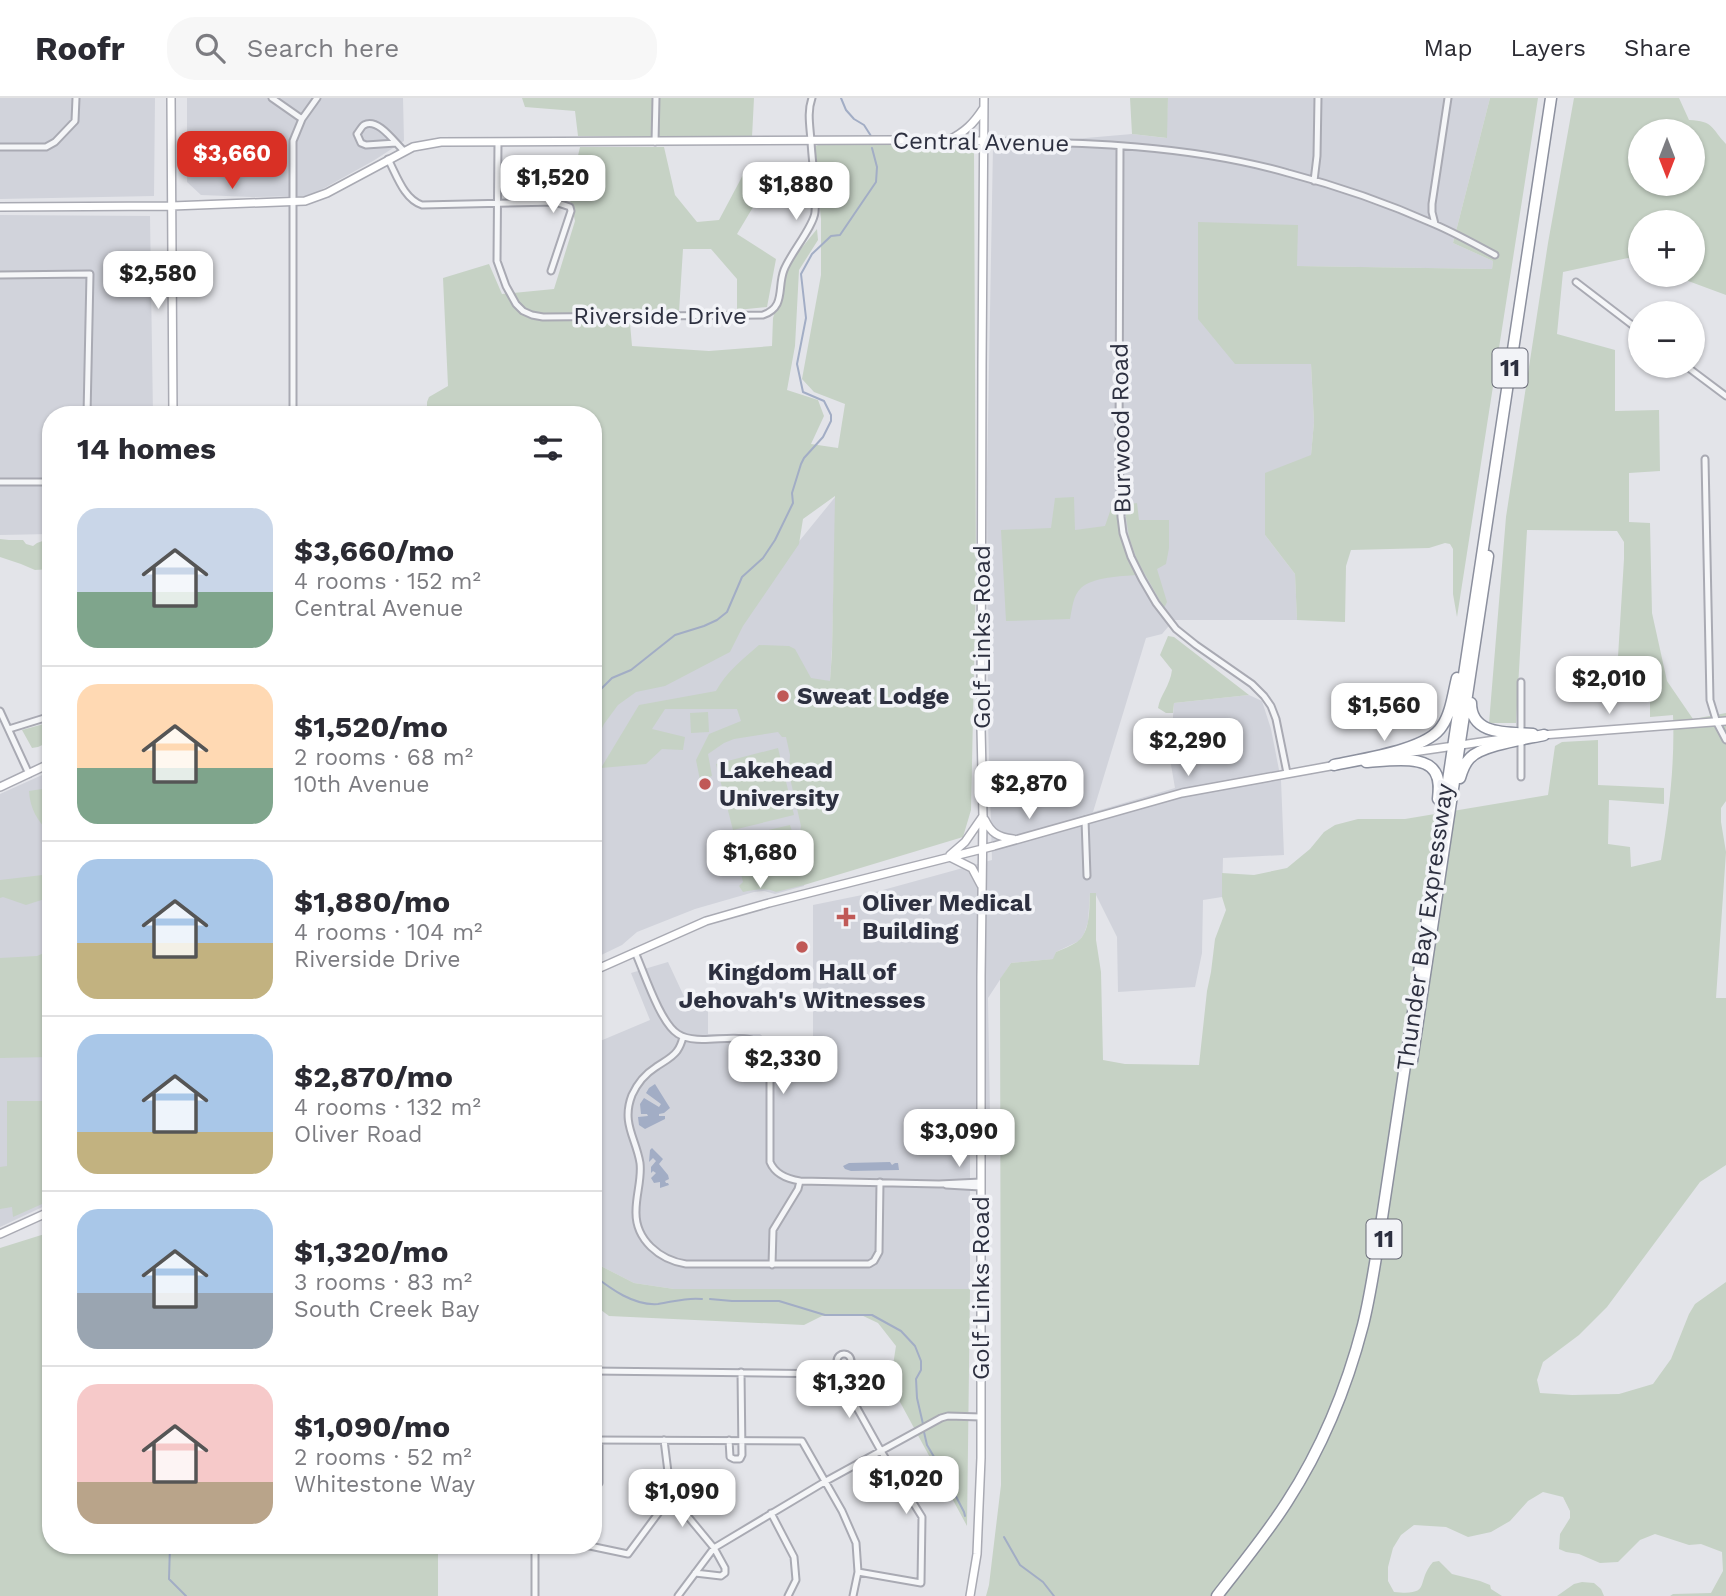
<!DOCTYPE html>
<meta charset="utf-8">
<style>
body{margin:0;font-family:"Work Sans",sans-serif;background:#f7f7f7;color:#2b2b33;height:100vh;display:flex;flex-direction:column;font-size:26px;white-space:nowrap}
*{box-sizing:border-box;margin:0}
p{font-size:23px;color:#7c7c81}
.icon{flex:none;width:38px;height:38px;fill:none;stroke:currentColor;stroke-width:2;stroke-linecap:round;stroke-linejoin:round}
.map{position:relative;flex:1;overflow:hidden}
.side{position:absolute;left:42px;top:308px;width:560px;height:1148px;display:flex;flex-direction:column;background:#fff;border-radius:28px;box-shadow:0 2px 5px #0004}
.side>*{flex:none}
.needle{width:46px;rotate:180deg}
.fabs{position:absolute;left:1628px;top:21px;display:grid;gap:14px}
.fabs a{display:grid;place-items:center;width:77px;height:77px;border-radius:50%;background:#fff;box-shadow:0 2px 5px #0004;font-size:35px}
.price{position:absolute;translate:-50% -60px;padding:0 16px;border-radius:14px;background:#fff;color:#222;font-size:23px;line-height:46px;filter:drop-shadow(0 2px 4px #0008)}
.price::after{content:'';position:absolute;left:50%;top:42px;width:21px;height:16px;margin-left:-10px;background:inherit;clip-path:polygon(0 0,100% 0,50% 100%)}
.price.on{background:#d93025;color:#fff}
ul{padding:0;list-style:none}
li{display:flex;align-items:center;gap:21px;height:175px;padding:0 35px}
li+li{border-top:2px solid #e1e1e2}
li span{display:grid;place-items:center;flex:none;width:196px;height:140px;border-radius:21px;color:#555}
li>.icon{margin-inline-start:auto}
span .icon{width:84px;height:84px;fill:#fffc;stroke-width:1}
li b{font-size:30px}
h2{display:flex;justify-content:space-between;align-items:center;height:84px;padding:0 35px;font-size:30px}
header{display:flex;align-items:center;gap:42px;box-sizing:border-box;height:98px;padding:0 35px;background:#fff;border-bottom:2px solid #e1e1e2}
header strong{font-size:33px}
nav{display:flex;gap:38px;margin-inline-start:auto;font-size:24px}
.search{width:490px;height:63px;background:#f7f7f7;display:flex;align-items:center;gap:18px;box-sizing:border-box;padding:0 24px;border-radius:28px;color:#7c7c81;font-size:26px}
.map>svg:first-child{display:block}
.built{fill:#d1d3db}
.green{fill:#c6d2c5;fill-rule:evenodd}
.water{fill:#a2adc5}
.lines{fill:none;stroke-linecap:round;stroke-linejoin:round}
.stream{stroke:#a2adc5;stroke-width:2}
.street-casing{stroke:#a9aab3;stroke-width:9}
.secondary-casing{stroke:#a9aab3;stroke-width:10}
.highway-casing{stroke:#8c909e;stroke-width:13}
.street{stroke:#f5f6f8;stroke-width:5}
.secondary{stroke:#fff;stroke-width:7}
.highway{stroke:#fff;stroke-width:10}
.poi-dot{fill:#c05957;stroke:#f2f3f7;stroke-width:2.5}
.labels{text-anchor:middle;stroke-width:7;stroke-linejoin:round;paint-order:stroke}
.shield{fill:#f2f3f7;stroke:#686a77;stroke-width:2}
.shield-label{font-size:23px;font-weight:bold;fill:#2d3040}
.street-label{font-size:24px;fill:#2d3040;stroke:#f2f3f7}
.poi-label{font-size:24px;font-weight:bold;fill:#2d3040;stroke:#f2f3f7;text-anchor:start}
</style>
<header>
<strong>Roofr</strong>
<div class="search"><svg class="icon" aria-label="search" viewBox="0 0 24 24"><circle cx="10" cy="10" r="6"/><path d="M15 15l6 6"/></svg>Search here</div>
<nav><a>Map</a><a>Layers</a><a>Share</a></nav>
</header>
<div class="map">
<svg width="1726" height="1498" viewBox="0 0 1726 1498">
<rect width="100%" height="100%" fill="#e3e4e9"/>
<path class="built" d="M0,0H155L154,98L0,101Z
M187,0H403L404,43L373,63L310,98L252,99L201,97L187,84Z
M1168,0H1490L1453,145L1493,163L1492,171L1297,168L1235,266H1311L1314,324L1311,357L1265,437L1295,476L1297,522H1174L1162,536L1146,540L1093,714L1175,690L1170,661L1174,605L1249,597L1262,603L1271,631L1281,682L1284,757L1223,760L1222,799L1203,802L1202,855L1195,889L1118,894L1117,839L1095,795H1090L1088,824L1084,836L1079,843L1056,854L1054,861L1011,865L988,900L990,1018L970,1017V1191H674L634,1185L593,1164V946L650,922L631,875L668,864L688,907H708V936H760L776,950L813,951V807L872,795L992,762L988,623L987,381L993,48L1132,36L1166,40Z
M0,117L150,118L153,317H51V436L0,437Z
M836,398L832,550L830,584L804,788L775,796L764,793L754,794L695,811L637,834L622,847L593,861V456L792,452Z
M51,673V1105L0,1129V696Z"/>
<path class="green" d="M522,0H754L752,39L578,38L575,13L525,9Z
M1130,0H1168L1167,40L1132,36Z
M1490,0H1538L1457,519L1453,496V451L1450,446L1445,445L1429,450L1351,452L1346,468L1345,524L1297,522L1295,476L1265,437V375L1311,357L1314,324L1311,266H1235L1198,221V124L1298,127L1297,168L1492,171L1493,163L1453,145Z
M1574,0H1679L1689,22C1714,23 1711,30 1726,46V197L1672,177H1692V124H1640V165L1628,160L1563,174L1557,236L1615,252V313L1659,312L1660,373L1629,375V424L1650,425L1652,515L1667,583L1693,621L1726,615V703L1721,710V724L1726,754L1716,900H1726V1067L1700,1084L1607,1209L1579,1237L1543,1264L1537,1282L1540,1295L1572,1297L1619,1296L1653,1286L1671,1261L1689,1216L1695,1206L1726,1184V1498H1670L1673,1496L1711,1495L1723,1473L1722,1454L1701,1446L1689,1447L1655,1436L1640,1442L1618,1464L1600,1465L1579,1456L1566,1454L1559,1451L1560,1436L1570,1420V1413L1563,1399L1543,1394L1528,1403L1510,1423L1491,1434L1468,1439L1446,1429L1414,1427L1401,1437L1393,1450L1388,1469V1483L1394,1494C1433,1498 1415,1484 1433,1464L1439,1463L1452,1476L1480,1483L1490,1487L1491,1491L1502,1498H986L989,1487L1001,1387L1000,881L1011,865L1053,861L1056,854C1063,851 1071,848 1077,844C1091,834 1089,810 1090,795H1096V842L1101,874L1103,962L1125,966L1199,967L1207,893L1211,874L1215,841L1226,812L1222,799V775L1254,777L1287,770L1310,751L1324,734L1335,727L1358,721H1405L1548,697L1555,648L1562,644L1598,642V687L1664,690V706L1609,702L1608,746L1630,749L1631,769L1661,762C1669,715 1675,665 1673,617L1650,619V573L1617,575L1624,461V444L1617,433L1527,432L1516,625H1489L1506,419L1548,145ZM1640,33H1692V86H1640Z
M824,46H938L969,49L974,54L976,478L971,712L963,739L804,787L776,794C765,789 754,792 743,794L739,788L743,784L733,744L734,740L790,727L792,733L791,745L800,746L799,740L801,728L790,680L789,671L790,657L786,639H782L778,634L734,641L724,645L708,656L712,678L700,682L696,662L709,636L741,623L737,611H665L652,631L685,639L683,652L662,651L646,666L601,670L639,607L716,593C726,574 743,561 759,547L789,548L795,551L811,580L830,583L832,554L835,398L803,421L799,446L743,528L730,554L665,588L636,594L618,607L604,626L593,649V549L602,542L601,523L593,515V317H427V304L429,299L448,288L443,180L489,166L502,196L554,191L575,123L569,97L580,49H664L675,97L697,124L719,122L744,75L774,74L737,136L776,161L767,209L737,212V181L711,151H683L679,214H629L632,248L709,253L772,248L773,220L791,163L817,131L818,142L799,172L795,248L787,292L818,302L824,318L811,346L838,350L845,306L814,294L802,281L821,177V121L814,49L818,47Z
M1074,399L1075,432L1105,428L1114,402L1122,441L1136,477C1122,478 1093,479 1081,490C1073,497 1072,511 1070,521L1006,523L1001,432L1051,430L1055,400Z
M1137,405L1139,422H1169V450L1166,466L1157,471L1167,504L1164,510L1137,462L1129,439L1124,407Z
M51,440V471L35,472L21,466L0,459V441L9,442H23L26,446L33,448L37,445Z
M1168,538L1174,539L1249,597L1174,605L1173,615H1166L1158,610C1160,597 1170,588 1172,572L1160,557Z
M708,614L709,634L691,635L690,615Z
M51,624V643L38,649L32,650L22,632Z
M778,650L794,717L733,732L716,666Z
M51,687V735C37,724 30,710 29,693L42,691Z
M51,776V799L26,807L3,799L0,800V782Z
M51,852V959L0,960V860L37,858Z
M7,1003H51V1102L13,1119L12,1109L0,1111V1069L7,1068Z
M51,1134V1447H438V1498H0V1150Z
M593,1164L634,1185L674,1191H970L967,1428L900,1304L891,1280L896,1248L878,1225L859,1216L822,1218L804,1227L609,1218L593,1206Z
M1582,1484L1594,1485L1601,1491L1604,1498H1557L1574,1486Z"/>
<path class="water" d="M655,986L670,1010L664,1015L659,1016V1018H665V1021L645,1031L639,1027L638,1019L648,1018L647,1016H641L640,1006L644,1000L659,1009L661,1006L646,995L649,990Z
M652,1050L663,1061L659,1066L668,1077L669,1081L665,1083L666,1085H668L669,1087L660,1090V1084L654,1085L651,1080L656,1075L653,1073L651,1075V1069L656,1063L653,1060L649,1064L650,1052Z
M890,1064L892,1067L895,1065H898L899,1072L851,1073L845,1071L843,1068L849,1065Z"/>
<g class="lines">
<path class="stream" d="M841,0L846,12L854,21L864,27L871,38
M593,599L612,580L631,572L675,537L704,528L717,522L727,514L742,479L763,460L775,442L793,405L792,395L801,366L804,360L823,339L831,323V317L824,303L803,294L797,266L806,220L801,176L812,156L831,138L840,137L876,84L877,69L872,50
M593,1177C611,1191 634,1208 658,1206C673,1204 686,1199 702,1201
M710,1201L732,1203H779L825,1217H872L901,1233L915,1248L921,1263V1272L916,1281L917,1300L923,1326
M924,1334L927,1347L946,1379L964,1414L965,1418
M1004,1439L1020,1467L1043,1484L1054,1498
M170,1447L169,1481L186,1498"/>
<defs>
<path id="street" d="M272,0L302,21
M982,43C1084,44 1190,47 1288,75C1338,88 1387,105 1434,126C1455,135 1475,146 1495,157
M498,44L497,163L506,188L516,206L523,213L532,217L543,219L763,217C786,209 777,190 784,172C790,156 814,128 815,114C817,91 812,66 811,43C810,28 807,14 812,0
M655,44L656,0
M396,45L366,47L361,45L357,36C358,35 362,28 364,27C378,19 395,45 404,53
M1120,48L1119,350L1121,419L1123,435L1131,459L1142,481L1156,505L1176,531L1196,547L1252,586L1264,598L1271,608L1276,621L1287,675
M0,49H46L55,44L75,23L76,0
M388,61C397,78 404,101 422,107L555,104L570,109L571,113L551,173
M1314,83L1317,58L1318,0
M1435,126L1432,114V106L1448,0
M0,177L90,176L87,317
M1576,184L1640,233
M1686,268L1726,298
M293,317V43L302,21L317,0
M1705,361L1710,602L1717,625L1726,642
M0,384H51
M0,613L29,676
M9,631L51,618
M1521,679V584
M1085,722L1087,778
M635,854C644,874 660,925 678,936C705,953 760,921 770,963V1064C775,1076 787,1081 800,1083L939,1086L981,1084
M683,939C682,943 680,949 677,953C672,960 663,964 656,969C645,976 637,986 632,997C621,1025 636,1040 640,1065C642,1081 636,1096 636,1113C635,1142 660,1162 686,1166H869L874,1163L879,1154L880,1084
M946,1087L981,1089
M772,1167L773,1132L798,1091L800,1083
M837 1263a7 7 0 1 1 14 0a7 7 0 1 1-14 0Z
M593,1273L838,1276L841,1269
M838,1276L881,1353L922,1419L921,1485L858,1474
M593,1342L802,1343L842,1413L856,1445L858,1474L853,1498
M599,1342V1385
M664,1342L671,1398L714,1450L725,1470V1475L721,1478L695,1475
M729,1342L730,1359L734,1361H740L742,1357L741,1274
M771,1415L794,1459L796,1482L788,1498
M535,1447V1498
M585,1447L628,1456L671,1398
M678,1498L714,1450L826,1383L941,1320L948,1318L981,1319"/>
<path id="secondary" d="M171,0L173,317
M949,42C965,34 974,25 983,11
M0,109L172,108L305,103L327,95L413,49L441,44L896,42L982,43
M1542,637L1726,623
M1399,656L1509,640
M0,689L51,665
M985,722C991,735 998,739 1013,741
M950,757L965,744L983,718
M950,759L972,770L981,787
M593,873L706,823L769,805L994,748L1182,695L1336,667
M0,1136L51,1113
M970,1498L977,1456L981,1360V878L983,718L981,630L982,266L984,0"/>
<path id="highway" d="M1471,605C1471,638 1508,634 1533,636
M1366,664C1384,663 1425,656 1435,674C1440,682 1439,692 1438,701
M1334,667C1361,661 1428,652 1442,628C1451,615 1453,596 1457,580
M1460,680C1462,673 1464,666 1470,660C1482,647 1526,641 1544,637
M1412,963L1488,458
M1217,1498C1241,1467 1266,1437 1287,1404C1322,1350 1347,1289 1363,1227C1369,1203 1373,1178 1377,1153C1433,768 1493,384 1551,0"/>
</defs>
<use href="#street" class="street-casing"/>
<use href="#secondary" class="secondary-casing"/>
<use href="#highway" class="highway-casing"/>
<use href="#street" class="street"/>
<use href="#secondary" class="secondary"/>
<use href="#highway" class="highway"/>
</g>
<g class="poi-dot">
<circle cx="783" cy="598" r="7"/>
<circle cx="705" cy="686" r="7"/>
<path d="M842.5 808.5h7v7h7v7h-7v7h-7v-7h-7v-7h7z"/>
<circle cx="802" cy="849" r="7"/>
</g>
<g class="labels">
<g class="shield">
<rect x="1492.5" y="250.5" width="35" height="39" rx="5"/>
<rect x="1366.5" y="1121.5" width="35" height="39" rx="5"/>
</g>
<g class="shield-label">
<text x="1510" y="278">11</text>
<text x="1384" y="1149">11</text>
</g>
<g class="street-label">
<text transform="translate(981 44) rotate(1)" y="8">Central Avenue</text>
<text x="660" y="226">Riverside Drive</text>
<text transform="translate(1121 330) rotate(-91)" y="8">Burwood Road</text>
<text transform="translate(982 539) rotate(-90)" y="8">Golf Links Road</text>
<text transform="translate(1425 829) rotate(-82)" y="8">Thunder Bay Expressway</text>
<text transform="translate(981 1190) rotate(-90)" y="8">Golf Links Road</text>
</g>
<g class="poi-label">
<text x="797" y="606">Sweat Lodge</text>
<text x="719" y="680">Lakehead<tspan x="719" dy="28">University</tspan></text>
<text x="862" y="813">Oliver Medical<tspan x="862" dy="28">Building</tspan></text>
<text x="802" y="882" text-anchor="middle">Kingdom Hall of<tspan x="802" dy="28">Jehovah's Witnesses</tspan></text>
</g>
</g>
</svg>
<div class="fabs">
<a><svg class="needle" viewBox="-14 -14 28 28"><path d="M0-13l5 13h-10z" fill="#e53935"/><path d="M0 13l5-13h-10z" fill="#7c7c81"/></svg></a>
<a>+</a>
<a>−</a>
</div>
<b class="price on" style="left:232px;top:93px">$3,660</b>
<b class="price" style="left:553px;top:117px">$1,520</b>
<b class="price" style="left:796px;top:124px">$1,880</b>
<b class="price" style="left:158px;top:213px">$2,580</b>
<b class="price" style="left:1609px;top:618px">$2,010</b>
<b class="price" style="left:1384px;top:645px">$1,560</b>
<b class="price" style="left:1188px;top:680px">$2,290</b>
<b class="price" style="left:1029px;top:723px">$2,870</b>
<b class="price" style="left:760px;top:792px">$1,680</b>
<b class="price" style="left:783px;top:998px">$2,330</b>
<b class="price" style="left:959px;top:1071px">$3,090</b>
<b class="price" style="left:849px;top:1322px">$1,320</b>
<b class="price" style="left:906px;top:1418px">$1,020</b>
<b class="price" style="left:682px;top:1431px">$1,090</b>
<section class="side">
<h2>14 homes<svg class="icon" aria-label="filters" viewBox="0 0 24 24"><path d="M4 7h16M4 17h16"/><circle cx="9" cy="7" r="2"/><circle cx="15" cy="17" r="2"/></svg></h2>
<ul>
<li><span style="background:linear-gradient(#c9d6e8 60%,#7fa58c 0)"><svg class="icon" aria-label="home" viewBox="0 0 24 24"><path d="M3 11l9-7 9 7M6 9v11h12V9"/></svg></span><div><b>$3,660/mo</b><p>4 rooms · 152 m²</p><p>Central Avenue</p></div></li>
<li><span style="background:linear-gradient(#ffd9b3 60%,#7fa58c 0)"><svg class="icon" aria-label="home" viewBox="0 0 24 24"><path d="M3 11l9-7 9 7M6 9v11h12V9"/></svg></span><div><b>$1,520/mo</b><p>2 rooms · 68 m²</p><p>10th Avenue</p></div></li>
<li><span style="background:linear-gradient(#a9c7e8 60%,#c2b280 0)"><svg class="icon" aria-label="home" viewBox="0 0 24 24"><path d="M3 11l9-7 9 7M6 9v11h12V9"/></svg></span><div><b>$1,880/mo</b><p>4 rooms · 104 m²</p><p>Riverside Drive</p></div></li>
<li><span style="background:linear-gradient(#a9c7e8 70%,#c2b280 0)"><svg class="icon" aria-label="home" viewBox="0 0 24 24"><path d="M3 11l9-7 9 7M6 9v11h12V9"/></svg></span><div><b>$2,870/mo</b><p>4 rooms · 132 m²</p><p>Oliver Road</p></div></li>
<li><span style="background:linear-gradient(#a9c7e8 60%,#9aa5b1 0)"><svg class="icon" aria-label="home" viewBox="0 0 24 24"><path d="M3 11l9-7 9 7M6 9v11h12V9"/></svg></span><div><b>$1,320/mo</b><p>3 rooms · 83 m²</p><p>South Creek Bay</p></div></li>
<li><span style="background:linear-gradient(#f6c9c9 70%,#b9a48a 0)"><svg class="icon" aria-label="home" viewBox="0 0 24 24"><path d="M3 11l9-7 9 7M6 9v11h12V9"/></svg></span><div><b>$1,090/mo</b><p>2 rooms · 52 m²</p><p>Whitestone Way</p></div></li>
</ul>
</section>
</div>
